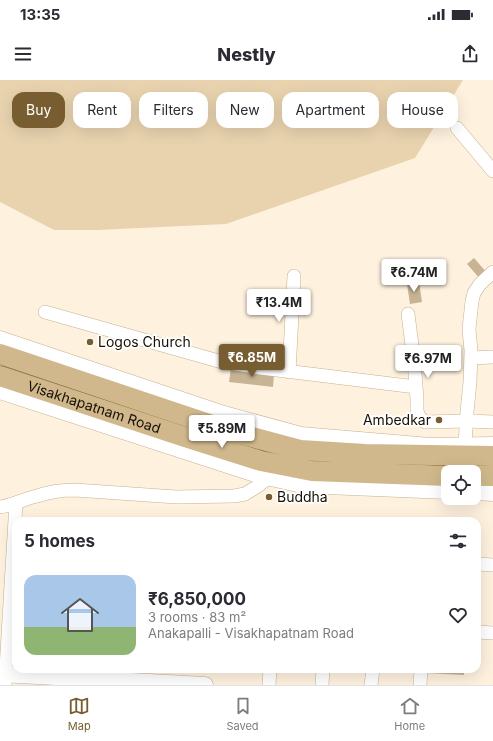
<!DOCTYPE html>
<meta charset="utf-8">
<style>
body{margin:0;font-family:Inter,sans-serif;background:#f7f7f7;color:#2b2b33;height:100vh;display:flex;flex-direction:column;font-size:15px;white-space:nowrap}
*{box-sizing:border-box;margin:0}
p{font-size:13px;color:#7c7c81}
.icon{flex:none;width:22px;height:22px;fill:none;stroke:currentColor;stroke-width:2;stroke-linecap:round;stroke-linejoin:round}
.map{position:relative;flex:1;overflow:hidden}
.side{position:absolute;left:12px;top:437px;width:469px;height:156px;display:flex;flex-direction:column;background:#fff;border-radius:12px;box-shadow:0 4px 16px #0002}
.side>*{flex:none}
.hud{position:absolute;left:12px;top:12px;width:469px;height:36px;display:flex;gap:8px}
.fabs{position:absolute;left:441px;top:385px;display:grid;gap:8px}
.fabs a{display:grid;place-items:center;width:40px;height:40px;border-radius:8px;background:#fff;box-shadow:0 4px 16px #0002;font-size:20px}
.price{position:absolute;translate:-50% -34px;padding:0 9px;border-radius:4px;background:#fff;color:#222;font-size:13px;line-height:26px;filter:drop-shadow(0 1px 2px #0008)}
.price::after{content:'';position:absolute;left:50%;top:24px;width:12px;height:9px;margin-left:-6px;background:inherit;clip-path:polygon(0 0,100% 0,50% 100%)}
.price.current{background:#775d2f;color:#fff}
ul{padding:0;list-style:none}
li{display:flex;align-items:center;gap:12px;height:100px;padding:0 12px}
li span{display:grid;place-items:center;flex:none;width:112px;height:80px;border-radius:12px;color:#555}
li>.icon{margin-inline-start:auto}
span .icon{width:48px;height:48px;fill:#fffc;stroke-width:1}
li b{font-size:17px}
h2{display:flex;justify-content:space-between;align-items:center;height:48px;padding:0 12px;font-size:17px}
.tag{padding:0 14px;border-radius:12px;background:#fff;box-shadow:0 4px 16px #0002;font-size:14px;line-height:36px}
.tag.current{background:#775d2f;color:#fff}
.status{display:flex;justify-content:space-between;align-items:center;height:28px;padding:0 20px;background:#fff;direction:ltr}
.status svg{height:11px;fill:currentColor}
header{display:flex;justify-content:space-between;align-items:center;height:52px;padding:0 12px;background:#fff;font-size:18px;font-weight:800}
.menu{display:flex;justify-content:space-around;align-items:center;height:56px;border-top:1px solid #e1e1e2;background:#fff;font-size:11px;color:#7c7c81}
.menu a{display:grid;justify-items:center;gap:2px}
.menu .current{color:#775d2f}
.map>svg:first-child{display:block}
.green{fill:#e9d3af}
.building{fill:#c8b495}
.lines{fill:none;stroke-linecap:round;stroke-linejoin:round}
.minor-casing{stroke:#c6b293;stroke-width:14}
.tertiary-casing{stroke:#c6b293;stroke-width:17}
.primary-casing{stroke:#7b5e2b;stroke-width:21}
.minor{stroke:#fff;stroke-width:13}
.tertiary{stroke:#fff;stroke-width:16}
.primary{stroke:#d0b88c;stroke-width:20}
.poi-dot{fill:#775d2f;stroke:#fff;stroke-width:1.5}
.labels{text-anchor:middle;stroke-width:3.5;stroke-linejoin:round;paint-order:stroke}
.poi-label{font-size:14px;fill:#171005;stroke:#fff;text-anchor:start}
.street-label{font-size:14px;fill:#171005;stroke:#fff}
</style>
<div class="status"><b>13:35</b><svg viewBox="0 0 49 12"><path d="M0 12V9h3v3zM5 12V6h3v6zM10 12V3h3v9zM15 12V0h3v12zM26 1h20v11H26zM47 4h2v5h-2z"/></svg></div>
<header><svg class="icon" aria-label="menu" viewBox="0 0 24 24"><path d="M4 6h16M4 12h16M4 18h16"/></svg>Nestly<svg class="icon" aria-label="share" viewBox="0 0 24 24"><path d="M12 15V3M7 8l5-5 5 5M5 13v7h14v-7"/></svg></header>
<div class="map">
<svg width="493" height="605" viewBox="0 0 493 605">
<rect width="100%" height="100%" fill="#fef1de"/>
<path class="green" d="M0,0H463L415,78L226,144L97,150H54L0,122Z"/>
<path class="building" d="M474,178L488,194L481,200L467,184Z
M419,202L422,222L410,224L407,204Z
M231,288L274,293L273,307L229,302Z
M375,589H413V593L375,591Z
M427,589H464V595L426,593Z"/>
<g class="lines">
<defs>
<path id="minor" d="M457,48L493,91
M45,232L222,282L261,288L416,307
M408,234L414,281L417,319V331L419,337L425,342L467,341L493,342
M471,278L493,277
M289,292L294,196
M465,365L467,332L470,302L471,271L469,249L472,221L474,213L480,204L493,192
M0,427C13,425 24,419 37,416C49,412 63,410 75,410L176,417L234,416L245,414L258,406L268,398
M477,484L493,485
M477,552L493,553
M5,605L16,423
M269,605L270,589
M322,605L323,589
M371,605L373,589
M420,605L421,589"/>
<path id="tertiary" d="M0,259L224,334L301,355L430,366L493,365
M0,311L258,395L302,405L448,411
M474,412L493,413
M0,594L205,605"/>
<g id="primary">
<path d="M0,274L230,351L300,370L365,374L493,376"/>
<path id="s1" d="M0,296L185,357L261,381L312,391L448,396"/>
<path d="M474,396H493"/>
</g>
</defs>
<use href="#minor" class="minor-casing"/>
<use href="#tertiary" class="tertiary-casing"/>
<use href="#primary" class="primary-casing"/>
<use href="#minor" class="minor"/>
<use href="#tertiary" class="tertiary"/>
<use href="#primary" class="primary"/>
</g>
<g class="poi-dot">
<circle cx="90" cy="262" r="4"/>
<circle cx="439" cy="340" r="4"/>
<circle cx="269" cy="417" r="4"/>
</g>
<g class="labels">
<g class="poi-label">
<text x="98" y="267">Logos Church</text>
<text x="431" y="345" text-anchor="end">Ambedkar</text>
<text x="277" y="422">Buddha</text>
</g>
<g class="street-label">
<text dy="5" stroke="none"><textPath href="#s1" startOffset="99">Visakhapatnam Road</textPath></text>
</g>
</g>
</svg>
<div class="fabs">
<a><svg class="icon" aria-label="locate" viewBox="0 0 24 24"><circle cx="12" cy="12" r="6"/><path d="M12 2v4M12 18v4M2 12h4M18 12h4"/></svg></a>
</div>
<b class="price" style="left:414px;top:213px">₹6.74M</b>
<b class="price" style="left:279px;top:243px">₹13.4M</b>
<b class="price current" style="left:252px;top:298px">₹6.85M</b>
<b class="price" style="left:428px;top:299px">₹6.97M</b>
<b class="price" style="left:222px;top:369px">₹5.89M</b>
<div class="hud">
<a class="tag current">Buy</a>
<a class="tag">Rent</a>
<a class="tag">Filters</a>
<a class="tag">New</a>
<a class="tag">Apartment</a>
<a class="tag">House</a>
</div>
<section class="side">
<h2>5 homes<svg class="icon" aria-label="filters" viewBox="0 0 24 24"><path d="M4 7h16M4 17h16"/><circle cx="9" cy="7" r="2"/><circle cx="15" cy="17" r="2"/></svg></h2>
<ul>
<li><span style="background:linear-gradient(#a9c7e8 65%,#8fb573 0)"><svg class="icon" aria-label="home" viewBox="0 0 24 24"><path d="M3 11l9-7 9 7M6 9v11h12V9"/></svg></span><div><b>₹6,850,000</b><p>3 rooms · 83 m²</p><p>Anakapalli - Visakhapatnam Road</p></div><svg class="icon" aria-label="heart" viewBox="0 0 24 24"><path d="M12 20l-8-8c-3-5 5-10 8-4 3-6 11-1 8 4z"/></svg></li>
</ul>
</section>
</div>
<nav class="menu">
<a class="current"><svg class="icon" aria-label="map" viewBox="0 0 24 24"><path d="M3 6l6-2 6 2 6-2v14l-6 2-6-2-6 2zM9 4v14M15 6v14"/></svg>Map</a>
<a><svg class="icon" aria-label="saved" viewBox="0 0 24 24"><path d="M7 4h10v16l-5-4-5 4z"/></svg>Saved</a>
<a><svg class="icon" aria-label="home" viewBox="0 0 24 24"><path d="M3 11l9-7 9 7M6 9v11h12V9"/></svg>Home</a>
</nav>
